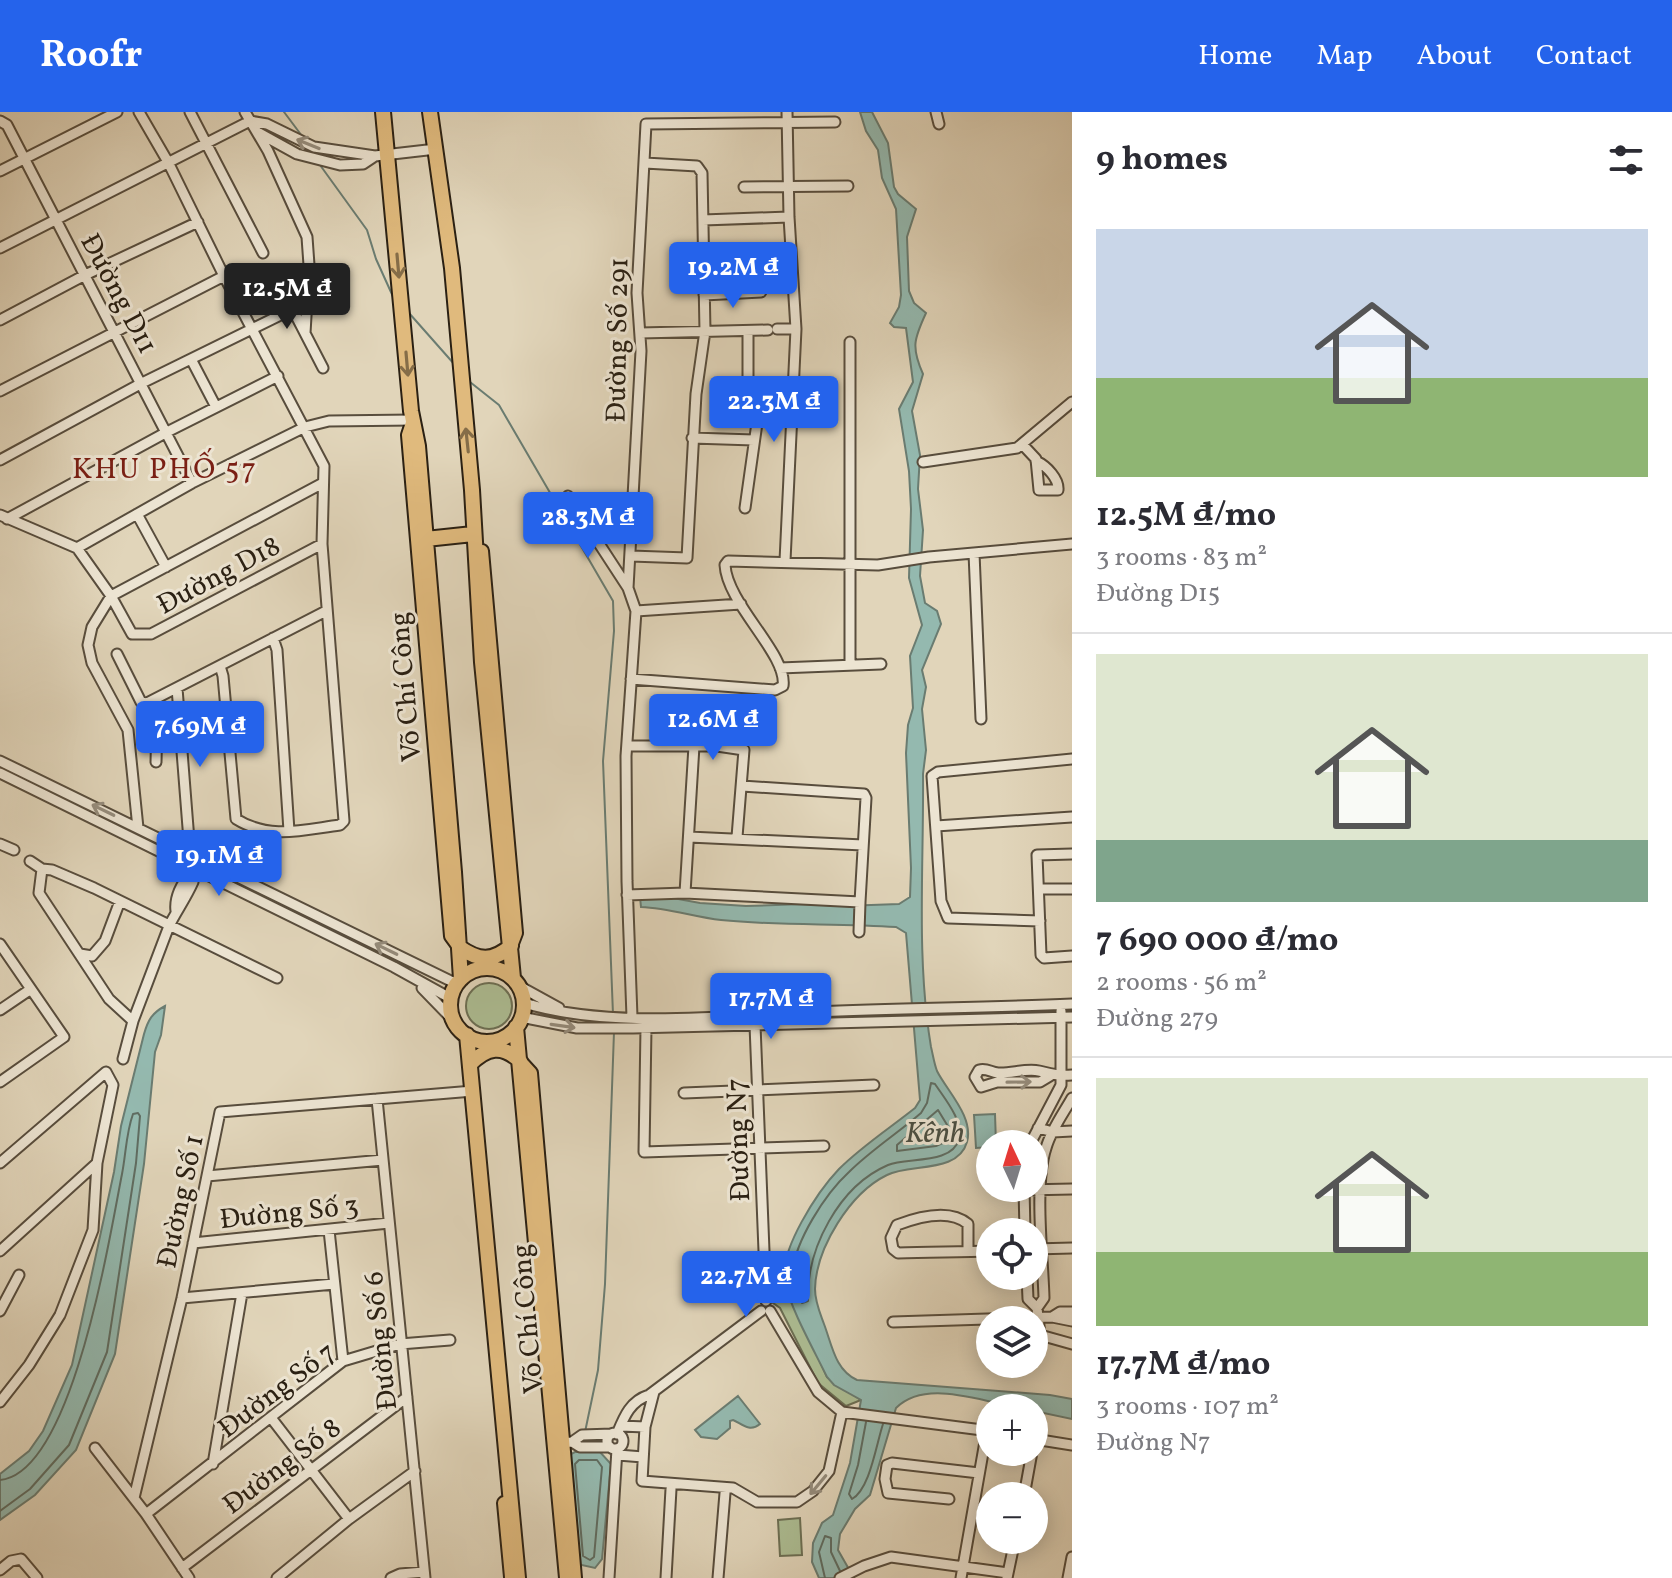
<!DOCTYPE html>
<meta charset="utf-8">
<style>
body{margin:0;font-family:Vollkorn,serif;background:#f2f2f3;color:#2b2b33;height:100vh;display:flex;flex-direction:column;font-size:30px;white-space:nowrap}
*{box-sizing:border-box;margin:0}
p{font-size:26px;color:#7c7c81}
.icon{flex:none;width:44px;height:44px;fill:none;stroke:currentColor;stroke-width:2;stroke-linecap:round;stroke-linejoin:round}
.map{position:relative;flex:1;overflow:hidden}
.sheet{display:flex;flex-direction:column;background:#fff;width:600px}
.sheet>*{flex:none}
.needle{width:52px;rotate:356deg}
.fabs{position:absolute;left:976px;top:1018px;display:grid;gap:16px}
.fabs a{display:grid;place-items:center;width:72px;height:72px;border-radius:50%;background:#fff;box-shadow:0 4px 20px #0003;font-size:40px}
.price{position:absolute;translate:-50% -68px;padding:0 18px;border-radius:8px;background:#2563eb;color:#fff;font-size:26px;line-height:52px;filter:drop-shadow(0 2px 4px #0008)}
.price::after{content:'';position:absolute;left:50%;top:48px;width:24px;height:18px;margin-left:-12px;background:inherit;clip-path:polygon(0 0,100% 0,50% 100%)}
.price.current{background:#222;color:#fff}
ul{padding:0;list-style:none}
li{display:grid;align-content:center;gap:16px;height:424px;padding:0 24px}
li+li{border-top:2px solid #e1e1e2}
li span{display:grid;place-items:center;height:248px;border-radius:0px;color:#555}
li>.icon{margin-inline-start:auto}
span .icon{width:144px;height:144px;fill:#fffc;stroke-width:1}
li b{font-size:34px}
h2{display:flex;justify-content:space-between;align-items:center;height:96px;padding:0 24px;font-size:34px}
header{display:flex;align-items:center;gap:48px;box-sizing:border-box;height:112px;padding:0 40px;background:#2563eb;color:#fff}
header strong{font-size:38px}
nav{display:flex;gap:44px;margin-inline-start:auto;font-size:28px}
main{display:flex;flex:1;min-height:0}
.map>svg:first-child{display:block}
.green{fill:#adbe94;stroke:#6c6f54;stroke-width:2}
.water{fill:#94b9af;stroke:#6a7c71;stroke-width:2}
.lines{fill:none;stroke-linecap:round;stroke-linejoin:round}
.shore{stroke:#5f6c61;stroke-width:2}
.stream{stroke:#6a7c71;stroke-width:2}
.minor-casing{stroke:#584d3d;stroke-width:13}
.major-casing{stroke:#2a2013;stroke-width:16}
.highway-casing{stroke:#2a2013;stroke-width:18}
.minor{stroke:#ece4d2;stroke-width:9}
.major{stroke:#e0ba7d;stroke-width:12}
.highway{stroke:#e0ba7d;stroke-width:14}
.oneway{stroke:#958c7c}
.oneway2{stroke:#856d48}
.labels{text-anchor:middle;stroke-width:6;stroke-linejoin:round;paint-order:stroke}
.street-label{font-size:28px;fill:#2a2013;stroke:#ece4d2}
.neighbourhood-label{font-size:30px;letter-spacing:2px;fill:#7a1f14;stroke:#ece4d2}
.water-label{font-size:30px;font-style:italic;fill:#4a4e42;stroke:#ece4d2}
</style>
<header>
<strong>Roofr</strong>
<nav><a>Home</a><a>Map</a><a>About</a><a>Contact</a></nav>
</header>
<main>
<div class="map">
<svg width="1072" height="1466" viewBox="0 0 1072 1466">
<rect width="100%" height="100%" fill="#e1d5ba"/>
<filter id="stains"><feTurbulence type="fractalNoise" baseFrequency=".0025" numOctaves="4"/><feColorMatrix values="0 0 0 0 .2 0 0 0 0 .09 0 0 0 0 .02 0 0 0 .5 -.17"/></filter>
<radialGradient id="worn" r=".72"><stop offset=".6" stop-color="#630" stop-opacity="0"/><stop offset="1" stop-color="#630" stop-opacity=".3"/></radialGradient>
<path class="green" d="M466 894a23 23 0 1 1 46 0a23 23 0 1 1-46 0Z
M789,1182L827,1265L861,1288L846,1294L818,1271L780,1196L763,1184Z
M800,1406L802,1443L780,1444L778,1408Z"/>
<path class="water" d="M860,0H872L888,31L894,75L898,82L916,97L907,125L909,179L914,191L926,201C914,227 911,235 923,262L912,299L920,343L918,377L923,418L920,464L925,491L937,499L941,512L922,558L926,575L922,597L926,638L923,662C924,752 916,845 931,935C933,943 934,951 937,959C947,979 974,1005 967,1030C958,1062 910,1051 887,1063C850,1081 816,1136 815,1177C815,1190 820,1201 824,1212C832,1233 835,1258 857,1268L1050,1283L1072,1287V1307L1034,1299V1296C991,1296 930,1263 896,1296L870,1383L855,1397L840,1422L838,1438L854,1466H819L812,1450L813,1431L822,1411L833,1403L850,1351L861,1288L834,1273L827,1265C815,1240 790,1196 785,1170C778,1139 818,1079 839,1057C862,1034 890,1016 915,996L920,988L906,821L896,815C838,811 779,814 721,808C694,805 669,796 641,795L640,785L662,784L700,791L746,794L804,792L843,794L899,792L910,785L911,756L906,641L908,613L913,596L910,544L922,513L909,466L911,397L909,359L899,297L913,270L906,216L894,215L890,211L899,195L901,183L896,97L882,66L878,38L866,19Z
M165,894L161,923L155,940L144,1052L115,1242L76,1338L35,1383L0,1408V1362L29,1339L43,1319L72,1253L114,1060L121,1014L144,922C148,908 152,901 165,894Z
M995,1002L996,1032H990V1035L976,1036L974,1003Z
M738,1284L760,1312C749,1321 741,1311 733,1308L730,1309V1316L717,1327L701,1325L695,1318Z
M575,1340H600L611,1352L602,1447L595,1456L577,1452L569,1343Z"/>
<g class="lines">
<path class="shore" d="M931,971L935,972C944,986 964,1009 959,1027C952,1053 907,1045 888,1053C839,1074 806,1137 808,1189L802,1191C797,1183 791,1172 792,1162C795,1129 825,1082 849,1060C871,1038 898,1021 921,1001L927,991Z
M938,998L949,1016L947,1029L936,1034L897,1039V1033Z
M866,1310L858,1353L849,1382L852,1387C870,1377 876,1333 883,1312
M579,1348H597L602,1355L594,1445L590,1448L583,1444L575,1352Z
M0,1368C73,1361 110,1122 122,1062C126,1042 126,1021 133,1002L138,1001L140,1004L136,1051L107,1240L69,1333L30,1377L0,1399
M825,1466L819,1440L825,1424L831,1426V1440L840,1459"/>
<path class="stream" d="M284,0L302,24
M320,53L367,118L376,147L395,189
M409,201L455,253
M470,270L499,293L613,489L614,519L603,649L613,902
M585,1320L598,1258L605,1172L614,920"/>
<defs>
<path id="minor" d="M139,0L168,50L224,164L324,354L322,432L344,709L340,713C302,718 270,728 236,707L223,564L220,554
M190,0L263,141
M245,0L268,39L307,125L309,153L305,221
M936,0L939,12
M0,9L7,13L192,371
M250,9L267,12L314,35L375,44
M259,21L297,42L340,53L363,52L375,44L436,37
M0,59L117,0
M744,75L848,74
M703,108L789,105
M0,136L250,9
M704,183L761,180
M293,198L323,256
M0,208L85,163L198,110
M777,217H796
M640,221L768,218
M850,230V552
M192,249L216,295
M0,279L224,164
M692,326L754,328
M1022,332L1036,347L1039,378H1058C1059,367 1047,354 1036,349
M0,348L142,271L307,190
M923,350L1017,336L1072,290
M568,384L628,476L636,499L626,644L627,769L632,905
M745,396L757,311L755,290L748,264V219
M137,402L166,455
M0,403L77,436L111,484L132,522H151L322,432
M7,407L167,320L278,264
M77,436L192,371L305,315L329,309L413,308
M974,441L981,607
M631,444L687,446L696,282L705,219L702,61L697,54L645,51
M785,449L796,217L789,105L787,0
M628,476L641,239L637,181L646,12L835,10
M636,499L741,492
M273,526L277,538L289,719
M117,542L141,590L147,591L326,499
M780,556L881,552
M631,567L775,578L783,574C788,543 727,492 725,453L728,449L878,453L929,445L1072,432
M177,576L190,741
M152,590L157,610L156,650
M627,634H717L744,638L737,725
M0,649L457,872
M0,661L394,855L450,886
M936,714L1072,705
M138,716L128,618L92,551L88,533L92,515L111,484L323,371
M689,725L863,733
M0,732L14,738
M1072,742L1037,743L1041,843L1044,846L1072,844
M30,749L42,757L39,781L109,887L133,909
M42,757L52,758L94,776L277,866
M1039,777H1072
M685,781L694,634
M627,783L685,781L860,790L866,686L864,682L742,674
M176,799C174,784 182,771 191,760
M1040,809L948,806L941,789L932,664L938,660L1072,647
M859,820L860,790
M0,832L64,925L0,970
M80,842L92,844L105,829L120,789
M519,874L559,896
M422,876L453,908
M524,891C611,917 724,904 815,900C901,896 987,896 1072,892
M0,898L31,877
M521,905L577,916H633L1072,905
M755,913L766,1189
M646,916L644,1040L824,1034
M123,947L133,909L169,814C177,798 186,786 193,770L190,763
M1050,964L1040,970H997L981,975L975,965L979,958C987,956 990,960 998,961C1011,962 1026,956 1039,959C1053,962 1056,964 1072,963
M684,981L874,973
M377,987L425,1466
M1038,1016L1053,1020L1072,1019
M1030,1032L1061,973V899
M0,1051L106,960L113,973L97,1051L93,1118L60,1203L29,1253L0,1290
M207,1064L383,1048
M1024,1076L1025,1120
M1024,1078L1072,1077
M329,1118L343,1249
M193,1131L389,1111
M1034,1137L1072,1136
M0,1139L97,1051
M968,1139V1112C949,1096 918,1105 897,1113L891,1126L893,1137L898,1141C929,1140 959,1140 990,1139
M1027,1164L1028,1187L1037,1196L1040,1223L1072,1232
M182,1186L334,1172
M1037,1196L1044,1186C1043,1146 1034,1072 1046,1036C1051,1018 1063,1002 1072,986
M0,1199L19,1163
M770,1199L818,1280L842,1300L990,1319
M1052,1205L1060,1200H1072
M893,1210L1052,1205L1072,1209
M272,1307L349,1407
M621,1314L645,1315L642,1369L733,1376L757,1390H797L813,1379L829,1359L842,1300
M645,1315L654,1280
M607 1329a8 8 0 1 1 16 0a8 8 0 1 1-16 0Z
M617,1322C624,1305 630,1289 649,1283L761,1199
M1034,1327L1072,1333
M572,1330L582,1323L612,1322
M559,1331L572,1330L580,1335H610
M95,1336L146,1402L189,1466
M618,1343L643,1345
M213,1352L242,1181
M1024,1384L1032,1340
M134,1386L182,1186L220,1000L473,979
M949,1387L888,1381L885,1367L887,1353L892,1351L979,1361
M146,1402L343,1249L400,1232L450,1228
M182,1456L407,1285
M0,1458L11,1449L21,1447L37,1466
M277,1466L349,1407L415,1359
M391,1466L400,1462L424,1460
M609,1466L617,1337
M666,1466L671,1377
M718,1466L725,1381
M840,1466L864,1454L891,1445L1008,1461
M961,1466L987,1318
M1007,1466L1015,1428
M1068,1466L1072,1445"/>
<path id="major" d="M413,308L408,323L451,824L459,835
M482,439L516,821L511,834
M520,949L531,961L575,1466
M504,1391L511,1465"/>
<path id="highway" d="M383,0L411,299L418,334L454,760L461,867
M430,0L452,156L472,378L482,550L513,866
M426,427L473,422
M459,835C479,849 492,850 511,834
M450 893a37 37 0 1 1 74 0a37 37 0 1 1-74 0Z
M516,915L567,1466
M467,923L518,1466
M470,952C487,935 502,932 520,949"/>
</defs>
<use href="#minor" class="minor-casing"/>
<use href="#major" class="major-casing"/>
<use href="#highway" class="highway-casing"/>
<use href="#minor" class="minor"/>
<use href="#major" class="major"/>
<use href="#highway" class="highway"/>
</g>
<defs><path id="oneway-shaft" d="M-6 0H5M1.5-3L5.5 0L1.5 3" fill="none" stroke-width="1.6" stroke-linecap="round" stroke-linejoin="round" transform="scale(2)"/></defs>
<g class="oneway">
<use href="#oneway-shaft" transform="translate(308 32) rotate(-158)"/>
<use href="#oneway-shaft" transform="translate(103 698) rotate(-154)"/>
<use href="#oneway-shaft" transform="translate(386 837) rotate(-154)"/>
<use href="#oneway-shaft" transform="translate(563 914) rotate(8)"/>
<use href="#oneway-shaft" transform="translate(1019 970) rotate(-1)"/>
<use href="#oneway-shaft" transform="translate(818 1373) rotate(130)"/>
</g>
<g class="oneway2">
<use href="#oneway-shaft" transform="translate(398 154) rotate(85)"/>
<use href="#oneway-shaft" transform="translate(407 252) rotate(85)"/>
<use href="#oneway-shaft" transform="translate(467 328) rotate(-96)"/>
</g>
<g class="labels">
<g class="street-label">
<text transform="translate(120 181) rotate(62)" y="10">Đường D11</text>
<text transform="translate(616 228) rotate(-89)" y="10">Đường Số 291</text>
<text transform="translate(218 462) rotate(-28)" y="10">Đường D18</text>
<text transform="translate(404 575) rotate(-95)" y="10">Võ Chí Công</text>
<text transform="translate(737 1028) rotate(-92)" y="10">Đường N7</text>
<text transform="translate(179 1089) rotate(-78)" y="10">Đường Số 1</text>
<text transform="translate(289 1099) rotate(-6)" y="10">Đường Số 3</text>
<text transform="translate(526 1207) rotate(-95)" y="10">Võ Chí Công</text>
<text transform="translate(379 1229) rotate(-96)" y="10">Đường Số 6</text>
<text transform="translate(276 1277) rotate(-37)" y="10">Đường Số 7</text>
<text transform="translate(281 1353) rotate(-37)" y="10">Đường Số 8</text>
</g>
<g class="neighbourhood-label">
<text x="165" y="366">KHU PHỐ 57</text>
</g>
<g class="water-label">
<text x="935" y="1030">Kênh</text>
</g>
</g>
<rect width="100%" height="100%" filter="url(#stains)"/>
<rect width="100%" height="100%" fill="url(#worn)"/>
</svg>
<div class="fabs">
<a><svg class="needle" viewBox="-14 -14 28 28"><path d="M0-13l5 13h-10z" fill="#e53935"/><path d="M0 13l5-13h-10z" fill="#7c7c81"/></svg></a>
<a><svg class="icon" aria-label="locate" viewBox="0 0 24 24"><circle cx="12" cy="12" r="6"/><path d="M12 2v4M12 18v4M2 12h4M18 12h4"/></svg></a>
<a><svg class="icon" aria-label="layers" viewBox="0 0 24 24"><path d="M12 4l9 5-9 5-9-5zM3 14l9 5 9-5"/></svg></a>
<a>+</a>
<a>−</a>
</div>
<b class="price" style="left:733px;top:198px">19.2M ₫</b>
<b class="price current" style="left:287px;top:219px">12.5M ₫</b>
<b class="price" style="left:774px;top:332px">22.3M ₫</b>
<b class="price" style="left:588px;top:448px">28.3M ₫</b>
<b class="price" style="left:713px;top:650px">12.6M ₫</b>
<b class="price" style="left:200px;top:657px">7.69M ₫</b>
<b class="price" style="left:219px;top:786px">19.1M ₫</b>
<b class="price" style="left:771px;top:929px">17.7M ₫</b>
<b class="price" style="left:746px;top:1207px">22.7M ₫</b>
</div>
<section class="sheet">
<h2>9 homes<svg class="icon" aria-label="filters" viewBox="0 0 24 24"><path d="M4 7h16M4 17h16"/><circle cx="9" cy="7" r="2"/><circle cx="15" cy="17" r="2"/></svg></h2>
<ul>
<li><span style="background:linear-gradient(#c9d6e8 60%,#8fb573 0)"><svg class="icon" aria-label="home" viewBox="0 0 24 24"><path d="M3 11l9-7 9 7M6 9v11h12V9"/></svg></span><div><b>12.5M ₫/mo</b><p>3 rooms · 83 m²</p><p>Đường D15</p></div></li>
<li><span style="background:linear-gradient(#dfe7d0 75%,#7fa58c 0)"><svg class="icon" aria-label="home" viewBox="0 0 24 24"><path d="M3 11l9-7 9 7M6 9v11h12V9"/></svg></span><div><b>7 690 000 ₫/mo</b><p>2 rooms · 56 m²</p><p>Đường 279</p></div></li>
<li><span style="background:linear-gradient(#dfe7d0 70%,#8fb573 0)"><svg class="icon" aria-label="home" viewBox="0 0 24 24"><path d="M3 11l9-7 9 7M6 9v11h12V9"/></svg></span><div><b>17.7M ₫/mo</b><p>3 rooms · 107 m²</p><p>Đường N7</p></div></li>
</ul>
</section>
</main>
